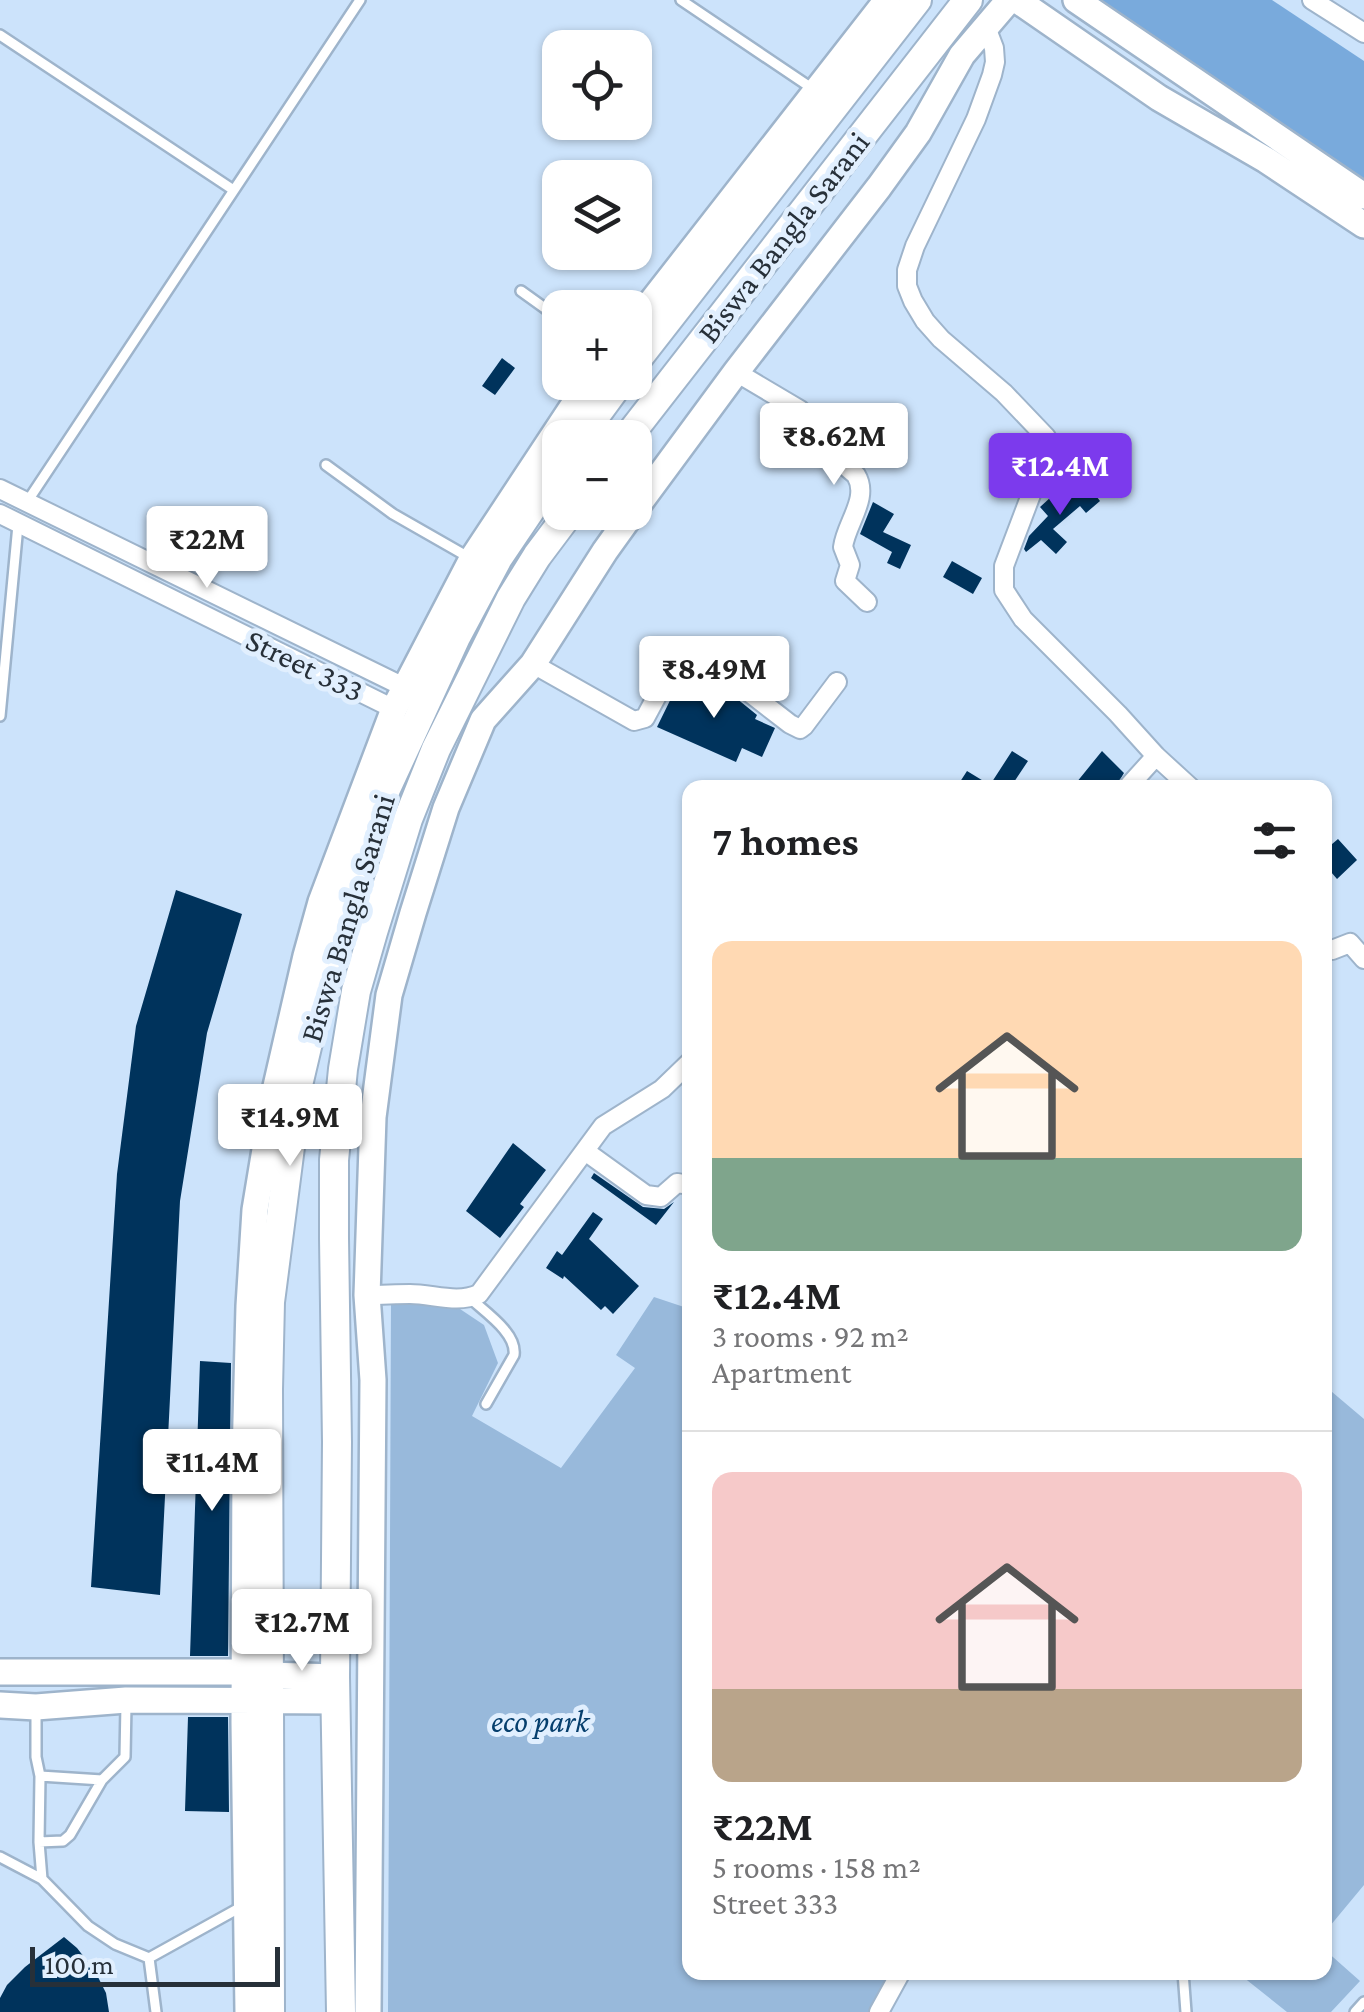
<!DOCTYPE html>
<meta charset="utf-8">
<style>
body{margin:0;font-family:"Crimson Pro",serif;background:#f6f6f6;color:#202124;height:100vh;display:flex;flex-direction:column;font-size:38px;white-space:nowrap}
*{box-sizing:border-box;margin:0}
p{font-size:32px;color:#757577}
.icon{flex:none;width:55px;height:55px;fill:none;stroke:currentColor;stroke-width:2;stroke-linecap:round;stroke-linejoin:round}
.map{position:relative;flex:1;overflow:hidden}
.drawer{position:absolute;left:682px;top:780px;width:650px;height:1200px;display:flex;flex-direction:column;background:#fff;border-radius:20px;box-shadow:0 2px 8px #0004}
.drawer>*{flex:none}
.controls{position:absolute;left:542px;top:30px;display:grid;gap:20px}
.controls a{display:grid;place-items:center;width:110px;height:110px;border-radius:20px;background:#fff;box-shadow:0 2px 8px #0004;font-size:50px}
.scale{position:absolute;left:30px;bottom:25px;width:250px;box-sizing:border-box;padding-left:10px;border:5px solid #273039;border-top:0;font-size:28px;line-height:35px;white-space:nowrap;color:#273039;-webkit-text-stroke:8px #e1effe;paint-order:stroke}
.price{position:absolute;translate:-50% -85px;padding:0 22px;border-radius:10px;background:#fff;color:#222;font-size:32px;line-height:65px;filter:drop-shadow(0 2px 5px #0008)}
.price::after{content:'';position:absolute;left:50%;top:60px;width:30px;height:22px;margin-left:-15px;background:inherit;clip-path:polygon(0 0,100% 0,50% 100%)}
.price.current{background:#7c3aed;color:#fff}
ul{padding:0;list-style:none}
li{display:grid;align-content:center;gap:20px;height:530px;padding:0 30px}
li+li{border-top:2px solid #e0e0e0}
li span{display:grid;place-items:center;height:310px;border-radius:20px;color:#555}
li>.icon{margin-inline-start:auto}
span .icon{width:180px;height:180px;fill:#fffc;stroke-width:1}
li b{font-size:42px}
h2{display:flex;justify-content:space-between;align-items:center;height:120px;padding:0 30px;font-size:42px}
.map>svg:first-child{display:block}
.green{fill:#98b9db}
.water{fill:#79aadc}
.building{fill:#00335c}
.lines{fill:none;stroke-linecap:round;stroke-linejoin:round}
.lane-casing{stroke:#9eb4cb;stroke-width:14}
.street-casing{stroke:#9eb4cb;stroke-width:22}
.secondary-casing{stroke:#9eb4cb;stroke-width:30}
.primary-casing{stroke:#9eb4cb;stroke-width:32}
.lane{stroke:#fff;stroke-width:9}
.street{stroke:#fff;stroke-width:18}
.secondary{stroke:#fff;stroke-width:25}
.primary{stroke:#fff;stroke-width:28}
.labels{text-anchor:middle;stroke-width:10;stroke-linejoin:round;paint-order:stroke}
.street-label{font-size:32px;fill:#273039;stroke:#e1effe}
.park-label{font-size:32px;font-style:italic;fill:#063f6d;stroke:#e1effe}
</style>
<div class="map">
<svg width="1364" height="2012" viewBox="0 0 1364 2012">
<rect width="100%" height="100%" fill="#cce3fb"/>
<path class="green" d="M654,1297L690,1309V1972L892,1973L871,2012H388L391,1302L448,1301L484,1325L498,1363L472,1416L561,1468L635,1368L616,1355Z
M1325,1386L1364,1419V1885L1325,1932Z
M1325,1950L1360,1981L1331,2012H1287L1238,1973L1325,1972Z"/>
<path class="water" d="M1086,0H1272L1364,61V187Z"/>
<path class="building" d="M502,358L515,368L495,395L482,386Z
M828,417L879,435L870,460L850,453L826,433L824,427Z
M1086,483L1100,501L1086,513L1080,506L1053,529L1067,542L1056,554L1041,540L1026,552L1024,549L1029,536L1048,516L1040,507L1051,497L1059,506Z
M873,502L894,514L883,532L911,545L900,569L887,563L892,552L860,534Z
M952,561L982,578L973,594L943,577Z
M682,676L736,698L757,715L755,719L775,728L762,757L742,748L736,762L657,727Z
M1012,751L1028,761L1010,788H956L967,771L990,785Z
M1102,751L1124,773L1115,788H1072Z
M1338,839L1357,860L1337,879L1325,865V850Z
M176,890L242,914L207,1033L180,1201L160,1595L91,1587L117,1174L136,1026Z
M513,1143L546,1170L520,1204L524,1207L500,1238L466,1211Z
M594,1173L643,1207L664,1209L674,1202L656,1225L591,1178Z
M593,1212L603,1219L589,1239L639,1286L613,1314L605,1306L601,1310L564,1276L563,1279L546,1268L557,1251L562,1255Z
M200,1361L231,1363L228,1656H190Z
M188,1717H228L229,1812L185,1811Z
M64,1937L77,1948L95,1971L106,1993L109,2012H0V1998L7,1985L25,1967Z"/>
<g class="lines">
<defs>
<path id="lane" d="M681,0L816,91
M0,35L232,189
M521,291L560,319
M326,465L393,514L470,558
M27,502L360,0
M0,716L18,525
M470,1298C485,1312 517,1333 514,1355L486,1404
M36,1708V1757L40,1776L39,1842L42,1879
M40,1776L102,1780
M39,1842L63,1841L70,1835L102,1780L125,1757L126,1704
M0,1857L42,1879L88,1926L115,1944L149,1958
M1183,1972L1186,2012
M156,2012L149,1958L241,1907
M1355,2012L1364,2002"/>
<path id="street" d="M1312,0L1364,33
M986,27L994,48L995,62L992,75L976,119L915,246L907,270V286L913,301L925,321L941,339L1004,393L1046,437L1049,447L1004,566V590L1023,619L1118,714L1156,756L1191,788
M736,372L800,410L806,416L816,441L856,475C870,498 846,523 843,547L850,565L845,581L867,602
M0,489L404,687
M0,514L394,709
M533,664L634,721L645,718L673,666L679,663L686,664L741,686L790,724L800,729L804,726L837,682
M1127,788L1156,756
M1325,949L1332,950L1350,943L1364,959
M585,1151L646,1195L661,1197L677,1183L690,1185
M367,1295C382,1295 396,1294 410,1294C433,1294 457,1304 479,1294L603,1126L662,1089L690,1062
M879,2012L901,1972"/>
<path id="secondary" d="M1017,0L1159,98L1266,160L1364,225
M1076,0L1364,196
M635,323L887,0
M635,509L736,372L879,187L918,133L962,55L1009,0
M0,1672H245L268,1675L335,1677
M0,1705L36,1707L126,1700L335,1701
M248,2012L244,1722L245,1458L249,1306L255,1210L274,1095L306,956L321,902L394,709L472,559L589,382
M368,2012L373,1380L367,1295L373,1117L389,995L413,913L446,808L483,720L533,664L605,551L633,512"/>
<path id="primary" d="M635,362L917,0
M579,438L620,382
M627,438L968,0
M270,2012L268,1389L270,1302L298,1085L318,1000L356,872L386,789L456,637L498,558L560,466
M341,2012L335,1677L337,1442L334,1238V1160L343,1069L356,991L373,932L408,819L436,749L511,598L537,556L570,512"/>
</defs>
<use href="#lane" class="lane-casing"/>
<use href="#street" class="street-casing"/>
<use href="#secondary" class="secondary-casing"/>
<use href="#primary" class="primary-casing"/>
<use href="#lane" class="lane"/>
<use href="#street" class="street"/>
<use href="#secondary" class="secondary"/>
<use href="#primary" class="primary"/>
</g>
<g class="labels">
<g class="street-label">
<text transform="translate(783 237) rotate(-52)" y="11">Biswa Bangla Sarani</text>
<text transform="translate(305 665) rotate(26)" y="11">Street 333</text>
<text transform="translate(347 918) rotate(-73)" y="11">Biswa Bangla Sarani</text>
</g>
<g class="park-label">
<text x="540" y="1732">eco park</text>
</g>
</g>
</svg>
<div class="controls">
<a><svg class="icon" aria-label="locate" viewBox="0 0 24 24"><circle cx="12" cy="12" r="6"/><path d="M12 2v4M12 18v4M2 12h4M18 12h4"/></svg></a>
<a><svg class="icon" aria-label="layers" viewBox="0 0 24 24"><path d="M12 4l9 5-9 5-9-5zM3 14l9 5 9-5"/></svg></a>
<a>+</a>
<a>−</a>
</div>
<div class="scale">100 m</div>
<b class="price" style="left:834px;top:488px">₹8.62M</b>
<b class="price current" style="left:1060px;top:518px">₹12.4M</b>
<b class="price" style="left:207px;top:591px">₹22M</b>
<b class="price" style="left:714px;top:721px">₹8.49M</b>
<b class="price" style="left:290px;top:1169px">₹14.9M</b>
<b class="price" style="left:212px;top:1514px">₹11.4M</b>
<b class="price" style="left:302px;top:1674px">₹12.7M</b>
<section class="drawer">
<h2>7 homes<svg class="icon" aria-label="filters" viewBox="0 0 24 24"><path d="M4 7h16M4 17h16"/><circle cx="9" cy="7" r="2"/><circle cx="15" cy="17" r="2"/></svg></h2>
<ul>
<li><span style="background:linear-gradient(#ffd9b3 70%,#7fa58c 0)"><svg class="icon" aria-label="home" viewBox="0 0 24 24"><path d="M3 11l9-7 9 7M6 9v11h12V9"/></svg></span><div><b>₹12.4M</b><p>3 rooms · 92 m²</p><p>Apartment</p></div></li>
<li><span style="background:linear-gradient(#f6c9c9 70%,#b9a48a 0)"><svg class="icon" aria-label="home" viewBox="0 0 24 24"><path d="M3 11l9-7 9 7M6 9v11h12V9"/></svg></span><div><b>₹22M</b><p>5 rooms · 158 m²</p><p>Street 333</p></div></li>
</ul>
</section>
</div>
